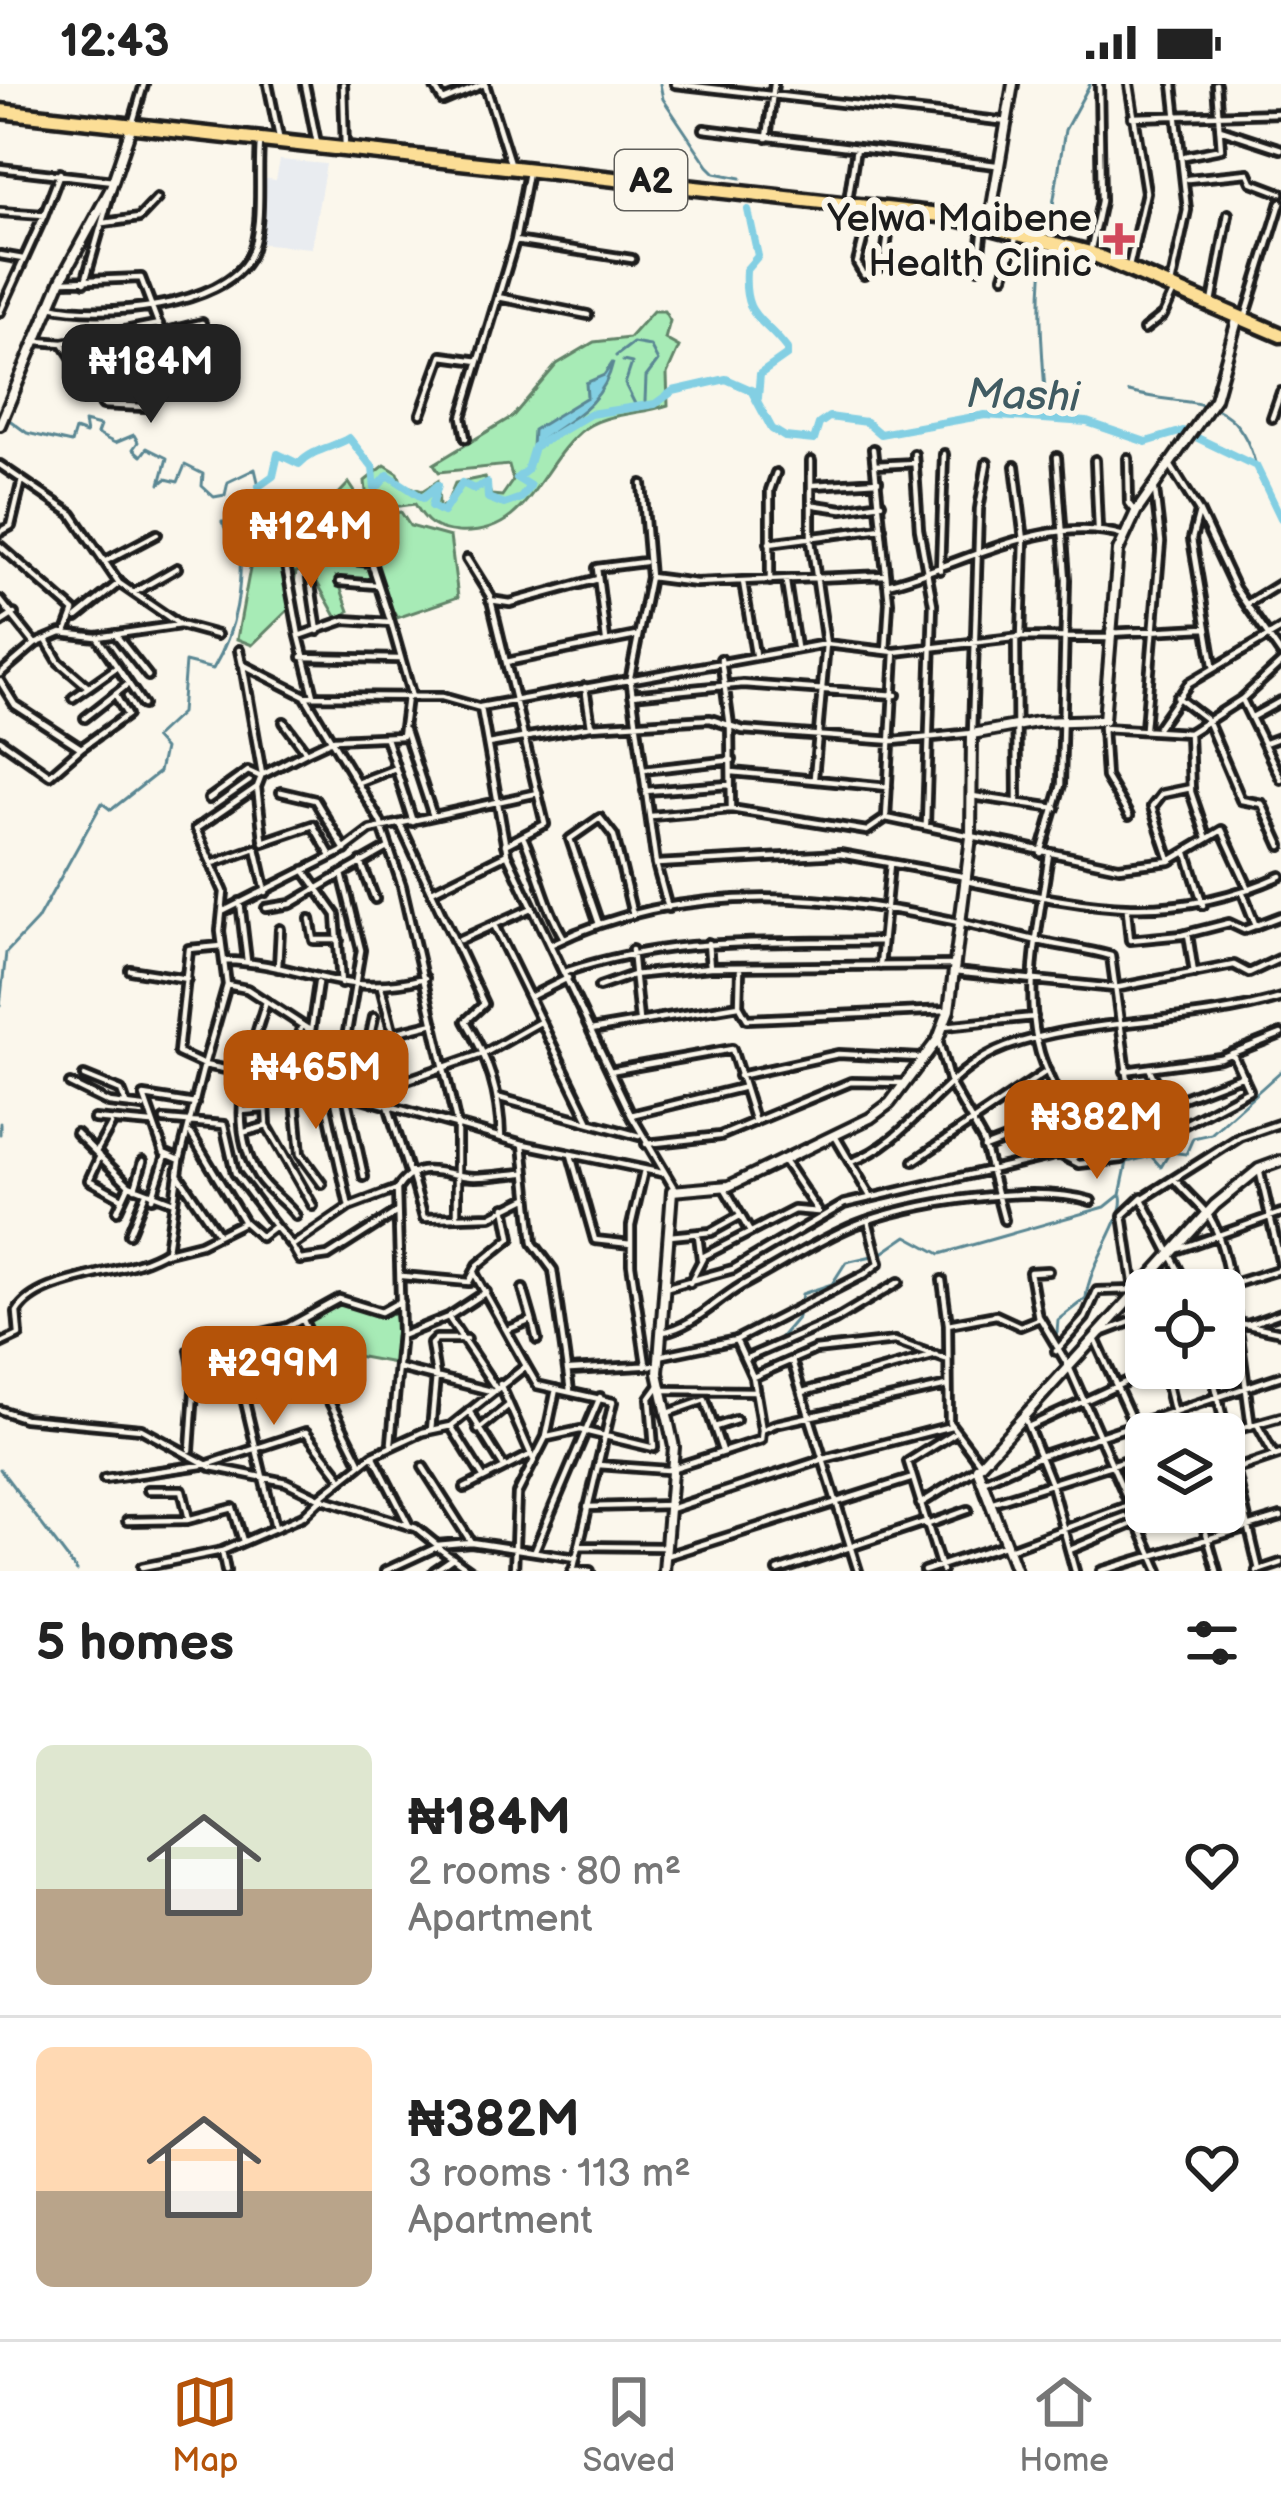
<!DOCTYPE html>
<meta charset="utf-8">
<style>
body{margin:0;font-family:"Balsamiq Sans",sans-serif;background:#f2f2f2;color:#222;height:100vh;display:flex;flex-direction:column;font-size:45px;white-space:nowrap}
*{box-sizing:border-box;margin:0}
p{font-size:39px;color:#767676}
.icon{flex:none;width:66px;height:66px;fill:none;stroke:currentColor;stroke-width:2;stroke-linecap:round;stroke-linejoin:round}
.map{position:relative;height:1487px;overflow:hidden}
.sheet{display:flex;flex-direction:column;background:#fff;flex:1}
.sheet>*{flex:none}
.fabs{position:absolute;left:1125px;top:1185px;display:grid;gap:24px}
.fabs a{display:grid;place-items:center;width:120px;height:120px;border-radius:18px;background:#fff;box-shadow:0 3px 9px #0004;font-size:60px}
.price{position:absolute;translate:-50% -102px;padding:0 27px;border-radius:24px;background:#b45309;color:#fff;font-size:39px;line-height:78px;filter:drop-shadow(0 3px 6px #0008)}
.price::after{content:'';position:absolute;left:50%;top:72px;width:36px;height:27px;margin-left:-18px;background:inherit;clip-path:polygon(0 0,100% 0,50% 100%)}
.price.selected{background:#222;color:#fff}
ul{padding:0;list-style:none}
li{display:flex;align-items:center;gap:36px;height:300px;padding:0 36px}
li+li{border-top:3px solid #e0e0e0}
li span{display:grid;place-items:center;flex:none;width:336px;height:240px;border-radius:18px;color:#555}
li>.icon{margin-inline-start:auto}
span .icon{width:144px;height:144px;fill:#fffc;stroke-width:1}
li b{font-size:51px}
h2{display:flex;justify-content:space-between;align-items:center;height:144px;padding:0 36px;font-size:51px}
.status{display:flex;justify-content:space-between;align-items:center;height:84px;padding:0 60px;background:#fff;direction:ltr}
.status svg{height:33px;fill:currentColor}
.tabs{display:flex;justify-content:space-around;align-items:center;height:168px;border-top:3px solid #e0e0e0;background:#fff;font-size:33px;color:#767676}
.tabs a{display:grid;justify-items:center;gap:6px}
.tabs .selected{color:#b45309}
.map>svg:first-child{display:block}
.built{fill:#e9ecf0}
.green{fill:#a7ebb6;stroke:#628469;stroke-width:3}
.water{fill:#83cfe3;stroke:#5a8793;stroke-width:3}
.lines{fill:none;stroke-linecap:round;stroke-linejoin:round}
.stream{stroke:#5a8793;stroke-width:3}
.river{stroke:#83cfe3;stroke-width:8}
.minor-casing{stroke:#1c1c1c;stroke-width:14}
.tertiary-casing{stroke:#1c1c1c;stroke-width:16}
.trunk-casing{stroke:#1c1c1c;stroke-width:21}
.minor{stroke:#fbf7ec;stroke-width:4.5}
.tertiary{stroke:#fbf7ec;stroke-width:8}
.trunk{stroke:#fcde96;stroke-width:12}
.poi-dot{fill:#d1495b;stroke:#fbf7ec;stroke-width:4.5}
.labels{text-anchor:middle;stroke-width:12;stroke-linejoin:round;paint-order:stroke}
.shield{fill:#fbf7ec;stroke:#5f5e5a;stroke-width:3}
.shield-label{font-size:36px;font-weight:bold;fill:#1c1c1c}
.poi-label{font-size:39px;fill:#1c1c1c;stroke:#fbf7ec;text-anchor:end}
.water-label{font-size:42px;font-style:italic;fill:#405b62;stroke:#fbf7ec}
</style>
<div class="status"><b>12:43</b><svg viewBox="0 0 49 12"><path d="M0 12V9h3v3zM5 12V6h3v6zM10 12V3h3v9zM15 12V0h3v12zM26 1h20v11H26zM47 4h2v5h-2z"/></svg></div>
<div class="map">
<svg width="1281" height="1487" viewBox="0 0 1281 1487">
<rect width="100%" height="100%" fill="#fbf7ec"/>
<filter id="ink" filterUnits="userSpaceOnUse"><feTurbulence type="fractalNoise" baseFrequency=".00833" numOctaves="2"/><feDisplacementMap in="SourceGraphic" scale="24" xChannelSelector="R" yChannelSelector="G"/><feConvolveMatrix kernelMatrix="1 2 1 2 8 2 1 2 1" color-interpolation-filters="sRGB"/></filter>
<g filter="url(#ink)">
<path class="built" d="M280,76L326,80L311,164L256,159L260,94L276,96Z"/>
<path class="green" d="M653,227H664L670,237L665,255L679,263L667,290L668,321C640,331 603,328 580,348C537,386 528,452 458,448C435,446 426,439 415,420L393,423L366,408L365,397L385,381L398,389L402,400L422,407L438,397L439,423L446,421L455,399L485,393L491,411L502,412L513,396L509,381L439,388L434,380L513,332L557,280L594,258L629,254Z
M349,399L371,432L401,428L410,442L450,453L458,513L397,534L376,498L354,504L337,494L349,527L338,536L310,486L296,488L290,524L252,561L237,555L258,441L272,437L281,456L306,450L329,431V420Z
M338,1216L394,1230L400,1256L394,1279L318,1265L306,1236Z"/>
<path class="water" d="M613,278C603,323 567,336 532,363L533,346L587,313L586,299L604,291Z"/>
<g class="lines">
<path class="stream" d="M660,0L663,15L708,82L715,89L741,94
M1048,152L1065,46L1090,0
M1046,161C1036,216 1043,277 1047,333
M616,272L633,259L650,262L658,277L646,293L645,317
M623,277L632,279L625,300L635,320
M1129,308C1192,325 1236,305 1256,382
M0,921L6,869L37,836L102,719L111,726L159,688L164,665L154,654L181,629L185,578L213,585C238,543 242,503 240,456L230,453L222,438H238L259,402L255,385L228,398L225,411L214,413L202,402L203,390L185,381L178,398L166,395L160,400L167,374L147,364L141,372L133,365L138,358L134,351L115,359L97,350L100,342L84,338L86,350L75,346L71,359L27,349L8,335
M0,1039V1050
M1057,1249L1058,1236L1086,1214C1089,1179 1126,1134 1121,1112
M779,1255L798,1233L802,1210L832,1200L846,1178L881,1170L907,1152L940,1170L1105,1123L1120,1111L1127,1078L1151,1072L1161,1083L1170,1068L1186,1070L1193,1054L1211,1050L1281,987
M0,1385L77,1487"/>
<path class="river" d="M748,126L758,172L746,186C743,235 761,231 787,265V271L760,290L758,314
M259,402L273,392L278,370L299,380C314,364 333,364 349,354L373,384L375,406L388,391L423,414L438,401L432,422L443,428L462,399L474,405L487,399L488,414L504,420L521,414L530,402L517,394L527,386L534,363L590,330L655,320L673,307L726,295L751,306L772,345L785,353L814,356L819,340L829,333L866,338L880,350L985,331L1087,338L1146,358L1183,347L1256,382L1281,434"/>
<defs>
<path id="minor" d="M268,0L279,53
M305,0L317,59
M343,0L345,64
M433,0L443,17L484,0
M485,0L511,82
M675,0L1008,38
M1129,0L1146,108L1129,183
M1132,33L1281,29
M132,41L144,0
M704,45L996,81
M1220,45L1281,65
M767,54L774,0
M1185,72L1221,65L1216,0
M0,84L113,97
M1188,95L1248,89L1252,98L1281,109
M849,110L856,64
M871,125L857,179L864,191L884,181L891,128
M0,128L44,131L60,89
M104,139L139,134L157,115
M515,157L632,175
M1090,169L1101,117L1099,0
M0,171L23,175
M978,184L983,143
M1004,192L1017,151
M85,198L111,107
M1171,201L1187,126L1173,0
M498,213L588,231
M1212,219L1228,130
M50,222C100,234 224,224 250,172C264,143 257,93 260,60
M0,228L44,131
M1245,234L1281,118
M1144,246L1163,231L1174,207
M162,249L202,239
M37,257L63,259L159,240
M63,259L103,321L145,323L179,295L141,194L64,197
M77,283L166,268
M91,304L175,298
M421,330L442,272L479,277
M1272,334L1281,308
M466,354L462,333L515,157L528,88
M873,365L889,518L886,567
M914,370L919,445L933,520L926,740
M1128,374L1129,419L1136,428
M1095,376L1098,444
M811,377V456L826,560L814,694
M1169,379L1199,427L1235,504L1281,570
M0,381L72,430L119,499L180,541L217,551
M875,381L915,379
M1015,382L1024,456L1021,553
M642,400L650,493L630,593L656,780L668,824
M814,401L878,397
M815,421L842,425L881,419
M1199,428L1192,455L1213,581
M0,448L11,442L22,396
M769,459L882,444
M0,462L74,527L66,548
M284,470L299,552
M336,474L371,478L391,539
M467,475L490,512L545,740L505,761
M104,478L157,450
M940,486L944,370
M309,488L318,547
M650,493L696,499L886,491
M770,497V406L776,389
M340,498L377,501
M743,498L755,570
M786,498L796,563
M887,500C962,482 1046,428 1124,452
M135,508L177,484
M0,516L35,560
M490,516L510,519L598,495
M1247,520L1281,499
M77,533L119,499
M0,539L14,530
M1109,549L1205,544
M115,550L148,592
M97,553L143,621
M1016,555L1017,717
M46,556L59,578L88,603
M606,556L597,484L644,478
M239,566L242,580L305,612L442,613L481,624L507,770L631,1031L674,1104
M302,573L399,575
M721,575L730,642L731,725
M506,578L636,552
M0,590L35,560L61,549L97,553L180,541
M0,597L15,621L81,664L50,691L0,656
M585,603L591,642
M314,611L299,552L345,536L391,539L412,613
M632,611L743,600L896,611
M305,612L380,737L402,802L457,1041V1133
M1177,613L1207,636L1241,716L1262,720L1281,762
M73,614L117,583
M1242,615L1281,695
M480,623L826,560L895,568L1021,553L1109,554
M1252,633L1281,617
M85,634L127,601
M284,638L306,668L334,655L402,652L407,613
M1103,643L1106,693L1129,732
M1158,643L1189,599L1281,545
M1103,644L1189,649L1242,615L1281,579
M1145,644L1161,458L1155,406
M405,646L433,732
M1189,649L1191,708L1206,752
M386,654L413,738
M1265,659L1281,653
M488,660L591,642L710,635L743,646L894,657L972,649L979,425L987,379
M81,664L127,631L115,610
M643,686L732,676
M732,688L888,703
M264,690L306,668
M359,698L393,685
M257,703L263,755
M645,707L729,701
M281,708L315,716L345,766
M972,712L1056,724
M209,715L248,687L259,692
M651,732L731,725L867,747L886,734L895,568
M886,734L1119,783L1170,777L1222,746L1249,805
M401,742L484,920L466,937C489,976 500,1009 501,1054
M524,755C539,789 545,822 564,854
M263,758L313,741L331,772
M1041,769L1061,701L1066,495L1057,373
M1187,769L1203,821
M1049,770C1040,834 1022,905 1040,969C1050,1002 1070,1033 1083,1065L1071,1076
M1170,776L1152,723L1162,710L1191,704
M361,778L375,815
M214,779L256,764L266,808
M657,780L840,770L967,793
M304,786L336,831L341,900
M966,797C1084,822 1167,843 1281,792
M434,806L507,770
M1243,809L1256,842
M240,818L247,877
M266,824L291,820L342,790
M1127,826L1130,856L1182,851L1229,839L1244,846L1281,832
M224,827L341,768L370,746L538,709
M310,835L314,856H339
M599,840L570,755L600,734L614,752L633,831
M495,843L589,1036
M1188,850L1194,889
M460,856L532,824
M708,859L710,883
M552,860C702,786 876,815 1030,855C1056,862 1084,864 1111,872L1130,1011L1170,1048L1249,1006L1232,969
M222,862L189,865L178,969L204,981L227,901L220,847L224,808L196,745L257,703L262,690L243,581
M632,866L639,936
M225,877C302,878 339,916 425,894
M880,882L890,780
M278,884L280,845
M130,886L187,895
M740,886L739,921L747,935L948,926
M565,888C677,851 766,860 882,857
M954,888L1115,904L1234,881L1249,889L1281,874
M227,901L247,905L311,947L303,1003
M381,903L405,997
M599,903L633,891L710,883L955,881
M530,913L568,894
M266,918C249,972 225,1038 258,1092C268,1108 285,1117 296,1132
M944,942L1034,933
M591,946L739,921
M311,947L318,899
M393,949L434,939
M938,955L950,999L983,1057L1004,1136
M1150,986L1167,1020L1243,991
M610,987L732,965L755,1038
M1125,987L1220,974L1281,950
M84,992L121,1007L126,1020
M739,992L838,970L920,974
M265,996L267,1042L313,1122
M284,999L302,941
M70,1000L109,1019L143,1023
M294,1002L300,1070L322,1100
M323,1005L349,1123
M337,1007L361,866L342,790L388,764
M374,1007L364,980L374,933
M346,1011L364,1093
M364,1011L485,969L540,938
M500,1014L639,1052
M388,1021L409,1089
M242,1027L264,1025
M631,1031L741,1004
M94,1035L152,1040
M164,1036L224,1041L235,1089L275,1142
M245,1048L267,1042
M76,1049L129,1101L171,1117
M191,1050L244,1138
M835,1052L870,1112
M523,1060L533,1159L553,1186L570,1307
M646,1060L720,1052L851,998L904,999
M984,1064L1068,1032
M96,1068L111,1041
M571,1071L595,1156L631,1160
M100,1072L89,1096L122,1114
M180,1076L164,1069L144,1012L195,1020
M784,1077L817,1126
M914,1077L1047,987
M851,1078C913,1056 943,986 1006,963C1091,932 1190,942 1281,914
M1259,1085L1281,1180
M644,1086L631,1142V1180L646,1280
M411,1088L424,1134L491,1132L527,1114
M179,1092L218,1150
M1175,1096C1185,1108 1198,1119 1207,1130C1232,1158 1244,1299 1251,1342
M724,1103L750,1148
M135,1104L143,1077
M152,1114L166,1071
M117,1127L129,1101
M129,1150L145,1111
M698,1151L701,1175
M670,1152L711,1148L740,1132
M292,1162L300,1176L328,1172L397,1128
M1179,1165L1281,1129
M164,1169L200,1160L244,1138L261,1153L275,1142L292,1162L349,1123L397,1105
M474,1189L526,1282
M402,1192L469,1198L478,1181L511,1154L505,1123
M942,1196L948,1240L949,1338L980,1379
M690,1199L704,1172L794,1126L818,1128
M668,1203L733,1185L844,1120L1059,1070L1079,1080L1122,1075L1145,1027
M523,1205L532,1236
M1134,1205L1123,1131L1142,1113
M1189,1206L1142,1115L1240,1053L1281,1039
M1214,1206L1281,1185
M448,1233L486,1208
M1038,1234L1030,1188L1048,1187
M303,1236L317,1268L327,1312L360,1378
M1224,1236L1281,1248
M948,1240L996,1231L1020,1242L1040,1234L1069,1283L1159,1487
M1247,1241L1281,1229
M509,1245L532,1236L537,1256
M663,1248C694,1242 714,1218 741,1202C779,1182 816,1157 855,1141C912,1118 1033,1100 1091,1117
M1101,1249L1146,1232
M401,1252L448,1233L495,1303
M240,1255L245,1318L275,1443
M1095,1255L1146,1367
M736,1256L753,1293L762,1346
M0,1260L19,1251L17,1228C39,1190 127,1193 167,1166L180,1076L204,981L337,1007L523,1060L662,1089
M1056,1267L1085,1234L1097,1207L1134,1206
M659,1272L736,1256L865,1190L879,1179L868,1136
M747,1274L835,1236L899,1198
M792,1277L858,1487
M399,1284L491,1307
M1163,1284L1179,1350
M1211,1284L1259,1486
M570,1286L658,1281
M753,1293L815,1266L895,1257L945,1275
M195,1295L241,1291
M500,1300L533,1375
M664,1306L754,1307
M803,1308L936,1271
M0,1326L24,1334L141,1345L211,1383L286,1398L319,1414L373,1371L423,1348L451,1342L526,1282L537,1301L613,1318L573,1487
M469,1327L504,1383
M665,1330L705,1316L722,1367
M1024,1333L1051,1400L1075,1487
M1257,1340L1274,1371
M451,1342L483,1393
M715,1343L736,1336
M1028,1343L1156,1284
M431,1346L436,1292L431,1260L436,1255H467
M478,1346L509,1321
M1220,1350L1281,1333
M548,1353L580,1346L654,1364L650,1314L658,1303
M391,1359L401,1248L397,1105C418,1073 444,1092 475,1093C491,1093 507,1090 523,1089
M190,1366L195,1293L190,1266L288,1243L339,1215L381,1228L401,1217
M373,1371L410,1443
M598,1381L667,1386L761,1356L762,1346L776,1340L947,1302
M423,1383L471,1458
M1224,1389L1281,1370
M104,1395L209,1380L306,1348L340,1392
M981,1398L1040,1372L1281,1292
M465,1404L528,1372
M148,1406H182L189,1435
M320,1414L416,1444L437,1461L471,1458L576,1474
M990,1419L1146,1370
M920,1420L976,1385
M587,1423L671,1421
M670,1425L824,1375L951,1342
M1200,1428L1217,1487
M127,1437L187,1436L233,1424L243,1457
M926,1441L968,1426
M579,1462L663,1463
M437,1463L471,1487
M1009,1465L1146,1415
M535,1466L600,1313
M1070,1466L1137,1438
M222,1467L226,1487
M666,1472L910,1395
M142,1483L222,1467L303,1432L322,1414
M385,1487L437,1463
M434,1487L453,1474
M514,1487L517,1410L546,1353L556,1305
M572,1487H590
M778,1487L925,1438
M924,1487L1007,1460
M942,1487L908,1378L953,1350
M1101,1487L1281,1433
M1257,1487L1281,1479"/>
<path id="tertiary" d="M989,140L1013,0
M0,341L61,196L110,106L132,41
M664,1487L674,1363L658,1289L672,1107L729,1102L870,1034L890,1019L938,955L949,926L971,753L972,650L1037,638L1104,636L1118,467L1136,428L1215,315L1237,236
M1016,1487L977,1384L1215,1121L1259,1085L1281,1077"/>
<path id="trunk" d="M0,27L949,132L1090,169L1281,251"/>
</defs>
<use href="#minor" class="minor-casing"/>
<use href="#tertiary" class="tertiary-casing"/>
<use href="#trunk" class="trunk-casing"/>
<use href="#minor" class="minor"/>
<use href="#tertiary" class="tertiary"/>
<use href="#trunk" class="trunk"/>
</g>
</g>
<path class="poi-dot" d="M1113 137h12v12h12v12h-12v12h-12v-12h-12v-12h12z"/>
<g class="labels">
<rect class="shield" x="615" y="66" width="72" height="60" rx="9"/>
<g class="shield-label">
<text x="651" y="109">A2</text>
</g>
<g class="poi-label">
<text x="1092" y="147">Yelwa Maibene<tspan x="1092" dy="45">Health Clinic</tspan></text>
</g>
<g class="water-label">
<text transform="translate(1023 310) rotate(2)" y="15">Mashi</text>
</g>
</g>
</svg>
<div class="fabs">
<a><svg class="icon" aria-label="locate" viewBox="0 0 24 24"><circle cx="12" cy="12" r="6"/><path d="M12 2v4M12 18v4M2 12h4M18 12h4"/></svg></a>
<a><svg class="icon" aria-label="layers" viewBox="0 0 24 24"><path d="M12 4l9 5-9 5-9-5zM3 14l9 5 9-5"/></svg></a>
</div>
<b class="price selected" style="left:151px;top:342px">₦184M</b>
<b class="price" style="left:311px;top:507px">₦124M</b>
<b class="price" style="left:316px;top:1048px">₦465M</b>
<b class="price" style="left:1097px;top:1098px">₦382M</b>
<b class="price" style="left:274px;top:1344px">₦299M</b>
</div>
<section class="sheet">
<h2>5 homes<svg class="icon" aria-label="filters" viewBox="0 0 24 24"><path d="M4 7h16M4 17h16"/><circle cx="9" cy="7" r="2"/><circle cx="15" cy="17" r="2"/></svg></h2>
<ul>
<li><span style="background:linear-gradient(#dfe7d0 60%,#b9a48a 0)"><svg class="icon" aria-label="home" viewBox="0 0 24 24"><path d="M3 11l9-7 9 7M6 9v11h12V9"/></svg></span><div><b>₦184M</b><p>2 rooms · 80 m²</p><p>Apartment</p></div><svg class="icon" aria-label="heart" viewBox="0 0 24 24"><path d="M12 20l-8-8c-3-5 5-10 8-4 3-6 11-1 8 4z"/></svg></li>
<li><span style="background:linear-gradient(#ffd9b3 60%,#b9a48a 0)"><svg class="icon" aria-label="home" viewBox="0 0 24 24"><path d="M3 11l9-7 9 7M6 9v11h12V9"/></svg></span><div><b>₦382M</b><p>3 rooms · 113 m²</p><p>Apartment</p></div><svg class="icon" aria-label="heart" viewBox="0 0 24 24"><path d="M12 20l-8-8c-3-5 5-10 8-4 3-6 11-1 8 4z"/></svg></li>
</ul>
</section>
<nav class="tabs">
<a class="selected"><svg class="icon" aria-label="map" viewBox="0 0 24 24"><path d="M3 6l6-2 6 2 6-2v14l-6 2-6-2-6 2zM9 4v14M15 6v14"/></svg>Map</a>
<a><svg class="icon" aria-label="saved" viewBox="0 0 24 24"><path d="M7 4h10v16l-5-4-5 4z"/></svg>Saved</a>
<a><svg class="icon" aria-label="home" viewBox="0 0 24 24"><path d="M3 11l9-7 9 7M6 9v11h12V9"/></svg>Home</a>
</nav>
